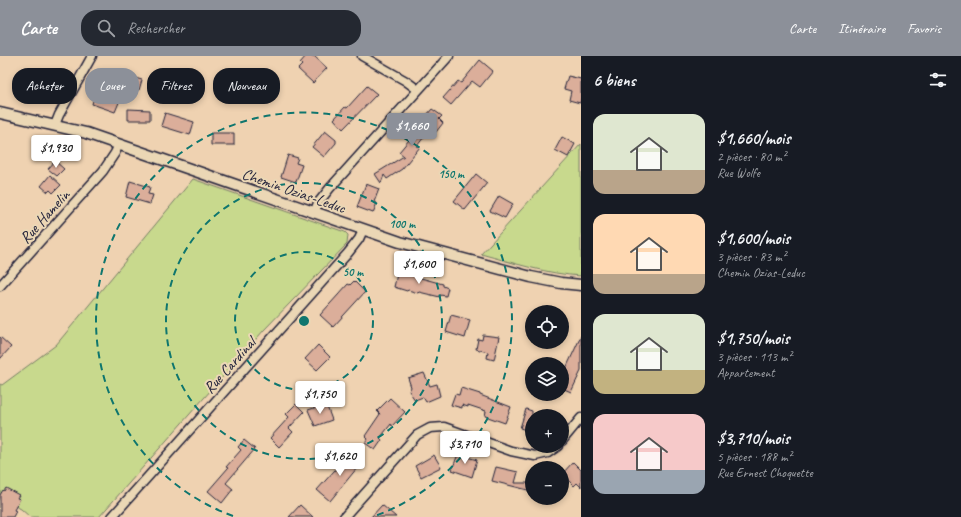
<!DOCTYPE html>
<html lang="fr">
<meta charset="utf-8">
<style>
body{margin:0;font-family:Caveat,sans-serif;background:#242831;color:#f1f3f6;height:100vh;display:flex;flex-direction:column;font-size:15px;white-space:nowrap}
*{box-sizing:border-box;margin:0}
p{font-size:13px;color:#9ea1a6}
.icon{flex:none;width:22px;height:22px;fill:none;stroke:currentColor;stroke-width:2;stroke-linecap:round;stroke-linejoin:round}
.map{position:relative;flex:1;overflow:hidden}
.drawer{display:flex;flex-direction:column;background:#171b24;width:380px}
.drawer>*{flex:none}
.hud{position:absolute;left:12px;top:12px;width:380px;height:36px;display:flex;gap:8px}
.controls{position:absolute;left:525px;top:249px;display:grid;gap:8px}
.controls a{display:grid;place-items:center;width:44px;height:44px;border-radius:50%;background:#171b24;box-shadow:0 2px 6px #0003;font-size:20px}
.price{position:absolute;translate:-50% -34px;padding:0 9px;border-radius:4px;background:#fff;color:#222;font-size:13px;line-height:26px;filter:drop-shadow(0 1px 2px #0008)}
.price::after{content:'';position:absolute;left:50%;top:24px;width:12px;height:9px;margin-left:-6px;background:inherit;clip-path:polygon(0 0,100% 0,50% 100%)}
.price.on{background:#8c9099;color:#fff}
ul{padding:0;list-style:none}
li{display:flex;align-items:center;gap:12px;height:100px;padding:0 12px}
li span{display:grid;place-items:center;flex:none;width:112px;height:80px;border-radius:12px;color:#555}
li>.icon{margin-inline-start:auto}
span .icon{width:48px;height:48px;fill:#fffc;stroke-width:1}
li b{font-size:17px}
h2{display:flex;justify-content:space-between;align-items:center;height:48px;padding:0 12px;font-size:17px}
.tag{padding:0 14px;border-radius:16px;background:#171b24;box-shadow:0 2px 6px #0003;font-size:14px;line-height:36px}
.tag.on{background:#8c9099;color:#fff}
header{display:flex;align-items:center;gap:24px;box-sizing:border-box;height:56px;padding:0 20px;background:#8c9099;color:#fff}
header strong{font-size:19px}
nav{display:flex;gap:22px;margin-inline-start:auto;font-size:14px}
.search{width:280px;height:36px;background:#242831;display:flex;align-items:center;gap:10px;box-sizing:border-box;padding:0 14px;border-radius:16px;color:#9ea1a6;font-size:15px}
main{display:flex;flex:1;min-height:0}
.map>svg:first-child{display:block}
.green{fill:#c8d98d;stroke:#757e64}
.building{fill:#dbae9a;stroke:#22223b}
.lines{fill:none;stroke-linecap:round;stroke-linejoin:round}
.minor-casing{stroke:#22223b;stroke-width:11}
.tertiary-casing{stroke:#22223b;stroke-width:13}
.minor{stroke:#ebd7b5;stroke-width:8}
.tertiary{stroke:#ebd7b5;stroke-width:10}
.ring{fill:none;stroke:#0f766e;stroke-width:2;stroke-dasharray:7 5}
.labels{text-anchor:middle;stroke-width:4;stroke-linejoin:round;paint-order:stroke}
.street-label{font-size:16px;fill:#22223b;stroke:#ebd7b5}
.centre{fill:#0f766e;stroke:#ebd7b5;stroke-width:2}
.ring-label{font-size:12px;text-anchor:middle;font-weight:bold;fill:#0f766e;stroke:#ebd7b5;stroke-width:4;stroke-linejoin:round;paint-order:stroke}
</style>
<header>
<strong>Carte</strong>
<div class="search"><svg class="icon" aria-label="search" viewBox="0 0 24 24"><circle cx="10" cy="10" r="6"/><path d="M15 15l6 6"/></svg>Rechercher</div>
<nav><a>Carte</a><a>Itinéraire</a><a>Favoris</a></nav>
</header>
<main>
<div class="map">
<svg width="581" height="461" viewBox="0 0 581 461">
<rect width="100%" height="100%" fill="#efd2b1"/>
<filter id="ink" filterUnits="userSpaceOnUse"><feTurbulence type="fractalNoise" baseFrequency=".025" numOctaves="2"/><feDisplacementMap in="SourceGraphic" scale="8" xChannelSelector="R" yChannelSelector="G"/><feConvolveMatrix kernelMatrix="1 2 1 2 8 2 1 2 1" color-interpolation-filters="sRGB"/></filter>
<g filter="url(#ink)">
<path class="green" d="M581,88V220C547,218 514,207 481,198Z
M193,123L345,176L348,179L347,188L264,274L99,461H30L21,453L0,442V328L2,329L56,289Z"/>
<path class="building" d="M306,0H314L327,12L313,27L298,13L302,9L300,7Z
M480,4L493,15L480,31L472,25L451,49L443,42L458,25L461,27Z
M568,20L581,23V42L580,47L569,44L571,35L564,33Z
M135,22L142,24L139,34L132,31Z
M367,30L377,38L343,73L334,63L345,51L347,52Z
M96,35L120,44L115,56L92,48Z
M128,53L150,54V64H128Z
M432,53L442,60L439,63L443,67L436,76L431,72L417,90L420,91L402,113L387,123L384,119L381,127L375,118L404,100L399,96L409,84L411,86L426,67L429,62L426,60Z
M165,57L194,66L190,79L161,70Z
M325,75L336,84V87L324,101L312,91Z
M211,77H234V89H211Z
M562,81L575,88L568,101L555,94Z
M288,99L298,102L296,107L302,109L296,126L281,121Z
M55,105L64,113L57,120L48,113Z
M476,118L487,127L465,154L454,145Z
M50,119L61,129L53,137L50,134L48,136L41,130Z
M130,125L150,131L148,138L153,139L150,148L126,141Z
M366,128L379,133L374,146L377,147L373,157L357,151Z
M499,140L513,148L505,162L490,155Z
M398,214L418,220L417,221L443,228V230L448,232L446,240L440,239V241L419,236L418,237L408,234L407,235L394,231Z
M354,225L365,236L333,271L320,259L348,228L350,229Z
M451,259L470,264L465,282L446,276Z
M483,279L499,281L494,304L487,302L488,296L476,293L478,283L482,284Z
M581,280V315L571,336L562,332V321Z
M0,281L11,291L0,303Z
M318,289L330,301L317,314L305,303Z
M424,317L430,330L437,328L440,340L426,346L423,341L415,344L409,335L411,331L408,322Z
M461,332L480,338V339L511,351L505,367L485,360L486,355L468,349V351L462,349V352L451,349L455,338L459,339Z
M390,342L405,356L392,370L391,368L380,382L382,384L375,394L365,387L368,383L365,380L380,358L377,355Z
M296,348L304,356L289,372L293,376L279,391L270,382L289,361L286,358Z
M326,348L332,364L315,370L308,354Z
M526,353L532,355V376L520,372Z
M244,384L255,393L226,427L233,433L222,447L208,435L228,412L226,411L241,394L238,391Z
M351,396L362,406L330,445L317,434Z
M458,398L477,404L472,421L452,414Z
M434,399L441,411L421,421L415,410Z
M573,406L581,414V431L577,427L574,430L562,418Z
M496,411L518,416L515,427H532V435L492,425Z
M6,432L19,439L17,442L20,443L14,454L16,455L13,461H0V439L3,434L4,435Z
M300,449L313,461H289Z
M382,449L396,461H371Z"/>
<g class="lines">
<defs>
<path id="minor" d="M362,0L406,25L418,34
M55,69L59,59L92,0
M314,157L318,147L330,132L449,0
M0,230L103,115L115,97L119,88
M562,385L581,362
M112,461L348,197L359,183L363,174
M344,461L417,379L430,372L444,371L511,395L535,400L548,397L558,390"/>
<path id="tertiary" d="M0,57L86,77L400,186L531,221L561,227L581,229"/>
</defs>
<use href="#minor" class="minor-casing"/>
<use href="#tertiary" class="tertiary-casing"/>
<use href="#minor" class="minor"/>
<use href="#tertiary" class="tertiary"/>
</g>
</g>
<g class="ring">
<circle cx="304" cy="265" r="69"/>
<circle cx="304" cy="265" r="138"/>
<path d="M233 460A208 208 0 1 1 375 460"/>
</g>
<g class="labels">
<g class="street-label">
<text transform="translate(294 134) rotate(19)" y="6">Chemin Ozias-Leduc</text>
<text transform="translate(44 160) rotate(-48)" y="6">Rue Hamelin</text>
<text transform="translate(229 309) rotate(-48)" y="6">Rue Cardinal</text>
</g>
</g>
<circle cx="304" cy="265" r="6" class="centre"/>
<g class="ring-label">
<text x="451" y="122">150 m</text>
<text x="402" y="172">100 m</text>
<text x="353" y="220">50 m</text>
</g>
</svg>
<div class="controls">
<a><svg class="icon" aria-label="locate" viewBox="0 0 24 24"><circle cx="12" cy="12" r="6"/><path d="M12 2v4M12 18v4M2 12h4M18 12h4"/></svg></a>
<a><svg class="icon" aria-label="layers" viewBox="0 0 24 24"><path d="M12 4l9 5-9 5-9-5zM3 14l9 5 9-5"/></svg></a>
<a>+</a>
<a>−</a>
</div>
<b class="price on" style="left:412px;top:91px">$1,660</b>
<b class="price" style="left:56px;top:113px">$1,930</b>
<b class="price" style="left:419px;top:229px">$1,600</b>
<b class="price" style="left:320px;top:359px">$1,750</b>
<b class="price" style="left:465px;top:409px">$3,710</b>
<b class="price" style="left:340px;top:421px">$1,620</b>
<div class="hud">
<a class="tag">Acheter</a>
<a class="tag on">Louer</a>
<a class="tag">Filtres</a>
<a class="tag">Nouveau</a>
</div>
</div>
<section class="drawer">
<h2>6 biens<svg class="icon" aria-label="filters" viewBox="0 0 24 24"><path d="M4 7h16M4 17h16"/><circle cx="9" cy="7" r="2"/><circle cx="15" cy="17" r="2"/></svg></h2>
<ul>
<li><span style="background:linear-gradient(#dfe7d0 70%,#b9a48a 0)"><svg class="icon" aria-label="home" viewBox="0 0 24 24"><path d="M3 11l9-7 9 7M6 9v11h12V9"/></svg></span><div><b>$1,660/mois</b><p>2 pièces · 80 m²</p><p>Rue Wolfe</p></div></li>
<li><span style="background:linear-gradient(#ffd9b3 75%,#b9a48a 0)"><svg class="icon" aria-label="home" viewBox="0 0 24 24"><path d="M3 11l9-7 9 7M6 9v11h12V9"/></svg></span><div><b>$1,600/mois</b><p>3 pièces · 83 m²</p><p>Chemin Ozias-Leduc</p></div></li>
<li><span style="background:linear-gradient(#dfe7d0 70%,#c2b280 0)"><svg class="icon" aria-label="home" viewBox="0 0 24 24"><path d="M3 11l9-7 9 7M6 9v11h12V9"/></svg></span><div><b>$1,750/mois</b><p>3 pièces · 113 m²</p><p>Appartement</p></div></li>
<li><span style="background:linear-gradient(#f6c9c9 70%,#9aa5b1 0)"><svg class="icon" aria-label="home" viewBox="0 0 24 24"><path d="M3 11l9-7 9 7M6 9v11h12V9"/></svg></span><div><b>$3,710/mois</b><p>5 pièces · 188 m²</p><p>Rue Ernest Choquette</p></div></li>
</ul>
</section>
</main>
